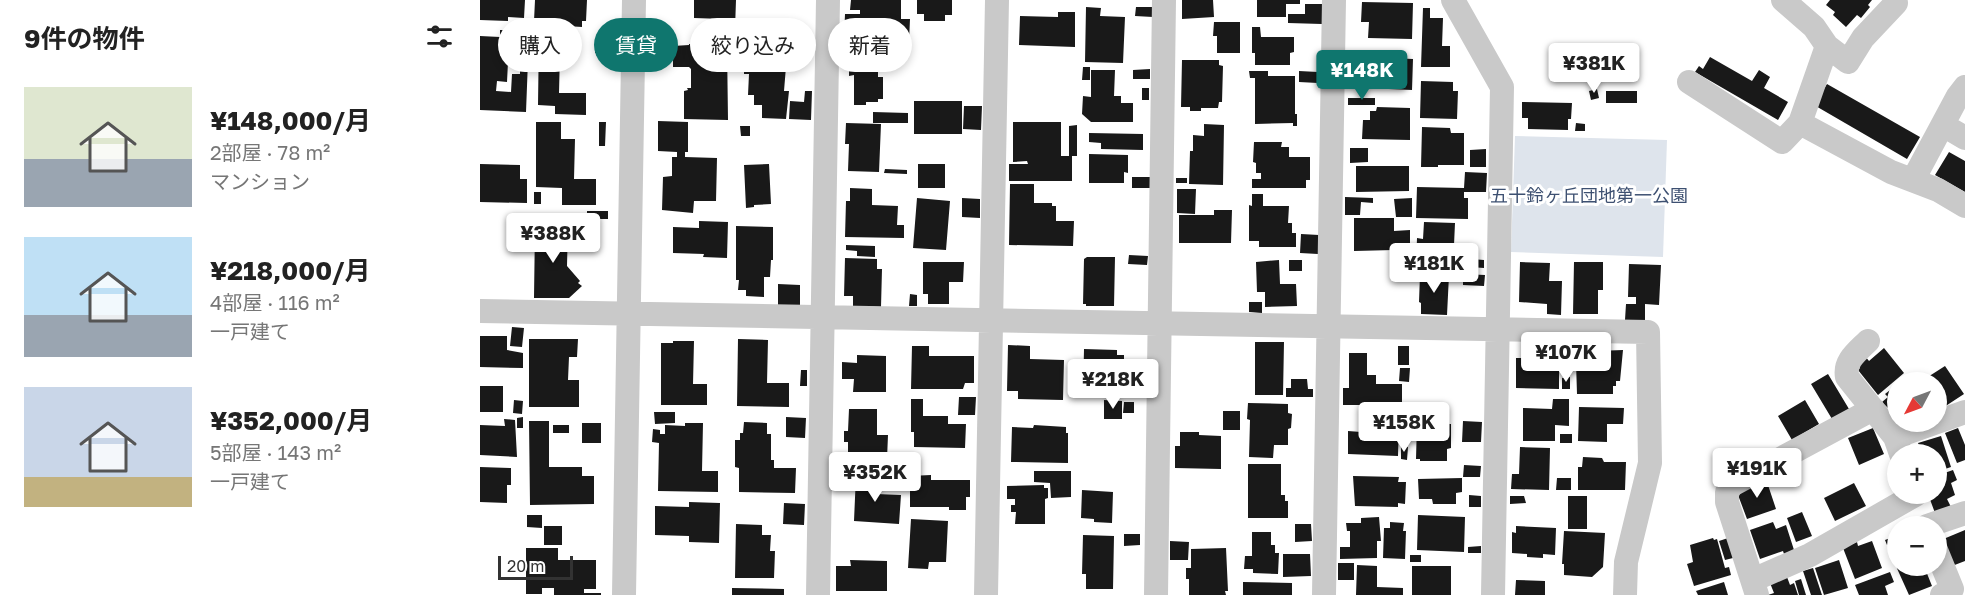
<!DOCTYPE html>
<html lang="ja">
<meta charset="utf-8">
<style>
body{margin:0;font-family:"Golos Text","Noto Sans JP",sans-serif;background:#f2f2f2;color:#222;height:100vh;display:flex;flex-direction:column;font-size:22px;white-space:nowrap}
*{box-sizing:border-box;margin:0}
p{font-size:20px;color:#767676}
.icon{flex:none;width:33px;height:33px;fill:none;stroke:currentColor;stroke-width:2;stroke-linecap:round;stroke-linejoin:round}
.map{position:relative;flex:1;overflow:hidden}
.sheet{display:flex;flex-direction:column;background:#fff;width:480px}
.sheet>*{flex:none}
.banner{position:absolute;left:18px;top:18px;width:570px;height:54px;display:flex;gap:12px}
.needle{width:39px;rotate:229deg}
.controls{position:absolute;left:1407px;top:372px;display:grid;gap:12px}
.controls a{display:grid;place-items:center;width:60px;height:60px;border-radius:50%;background:#fff;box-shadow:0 3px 9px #0003;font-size:30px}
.scale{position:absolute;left:18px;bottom:15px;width:75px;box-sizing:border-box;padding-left:6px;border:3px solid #323232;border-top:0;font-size:16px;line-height:21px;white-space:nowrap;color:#323232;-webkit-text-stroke:4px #fff;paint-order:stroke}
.price{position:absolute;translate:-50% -51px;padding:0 14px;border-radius:6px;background:#fff;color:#222;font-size:20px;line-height:39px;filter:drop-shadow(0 2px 3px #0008)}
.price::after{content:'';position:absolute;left:50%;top:36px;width:18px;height:14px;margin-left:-9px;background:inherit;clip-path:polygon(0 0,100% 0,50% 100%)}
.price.on{background:#0f766e;color:#fff}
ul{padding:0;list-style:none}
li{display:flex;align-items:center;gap:18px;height:150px;padding:0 24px}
li span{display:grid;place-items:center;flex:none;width:168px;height:120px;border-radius:0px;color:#555}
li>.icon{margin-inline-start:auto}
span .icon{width:72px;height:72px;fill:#fffc;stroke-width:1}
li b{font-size:26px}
h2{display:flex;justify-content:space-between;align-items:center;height:72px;padding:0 24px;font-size:26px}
.chip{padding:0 21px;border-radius:27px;background:#fff;box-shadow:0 3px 9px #0003;font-size:21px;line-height:54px}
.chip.on{background:#0f766e;color:#fff}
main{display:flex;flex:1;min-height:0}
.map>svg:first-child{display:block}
.green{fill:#dee4ec}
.building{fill:#191919;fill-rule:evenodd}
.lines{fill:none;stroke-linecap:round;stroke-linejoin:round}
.minor{stroke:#c9c9c9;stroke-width:24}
.labels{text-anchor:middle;stroke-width:6;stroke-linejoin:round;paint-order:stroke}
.park-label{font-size:18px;fill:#3d5071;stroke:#fff}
</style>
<main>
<section class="sheet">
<h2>9件の物件<svg class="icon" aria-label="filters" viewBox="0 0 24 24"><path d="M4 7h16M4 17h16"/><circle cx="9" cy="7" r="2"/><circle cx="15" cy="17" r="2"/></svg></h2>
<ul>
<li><span style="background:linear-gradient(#dfe7d0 60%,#9aa5b1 0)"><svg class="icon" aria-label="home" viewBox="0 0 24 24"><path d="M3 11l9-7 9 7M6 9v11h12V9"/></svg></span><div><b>¥148,000/月</b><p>2部屋 · 78 m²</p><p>マンション</p></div></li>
<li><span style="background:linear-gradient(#bfe0f5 65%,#9aa5b1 0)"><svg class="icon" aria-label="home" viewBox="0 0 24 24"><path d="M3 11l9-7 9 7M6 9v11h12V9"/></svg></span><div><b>¥218,000/月</b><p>4部屋 · 116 m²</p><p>一戸建て</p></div></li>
<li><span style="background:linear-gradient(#c9d6e8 75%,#c2b280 0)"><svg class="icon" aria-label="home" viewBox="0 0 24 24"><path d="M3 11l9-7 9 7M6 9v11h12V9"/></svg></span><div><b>¥352,000/月</b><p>5部屋 · 143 m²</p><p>一戸建て</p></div></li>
</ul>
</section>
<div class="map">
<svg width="1485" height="595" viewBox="0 0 1485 595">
<rect width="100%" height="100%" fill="#fff"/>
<path class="green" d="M1035,136L1187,140L1183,257L1031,252Z"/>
<path class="building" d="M0,0H45L44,18L28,17V21L0,20Z
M55,0H107L106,21H102V27L86,26V22L54,21Z
M214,0H256L255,29H244V19L214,18Z
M371,0H421V19H430L429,41L364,39L365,14H380V10H370Z
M437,0H472V15H465V21H444V14H437Z
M702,0H733L734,17L702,19Z
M777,0H820V4H806V17H777Z
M1350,0H1392L1388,5L1390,7L1381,18L1377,15L1366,27L1353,15L1355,12L1346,5Z
M882,2L933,3L932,39L888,38L889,22H881Z
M825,4H842V24L808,23V14H825Z
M606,7L621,8L620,16L645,17L643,63L605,62Z
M656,7H674L673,17L655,16Z
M943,8H950V18H963L962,46H970V67H941Z
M578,12H595V47L539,45L540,16L578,17Z
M734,22H760V53H737V36H733Z
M772,27H780L781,37H814V52L810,53V65H775V53H772Z
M20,30H30V37H26V53H35L36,33L49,34L46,112L0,110V36L20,37ZM28,62L40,63V74H32L31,92L16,91L17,81L27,82Z
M59,32H70L69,51L80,52L79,93H106V115L75,114V106L58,105Z
M262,34H276V39H262Z
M116,38L124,39L123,54L115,53Z
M275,41L308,42L304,91H309L306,119L282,118V105H274V95H268L269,74H264V68H261L262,45L275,46Z
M209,44L247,45L248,120L204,119V91L208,90L207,88H211V69L209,67H193V46L209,45Z
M369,53H385V60H398V77H403V99H398V102H386V105H374V75L369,76Z
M886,57L933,59L932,90L885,88Z
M1230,57L1272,81L1279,70L1290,77L1284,88L1308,102L1298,120L1215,72L1219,66L1223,69Z
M702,60H739V65L743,66L742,102H739L738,108H721V111H710V107H701Z
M603,67H610V80H602Z
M670,69V79H653V70Z
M611,70H635L634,96H641V103H653V122H611L602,114L603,96L611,97Z
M769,71H788V76H815V114H817V126H813V123L775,124V78H770Z
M819,71L838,72V83L819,82Z
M941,81L973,82V91H978L977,119L940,118Z
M1347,84L1440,137L1427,159L1334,105Z
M662,88H669V100H662Z
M1117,89L1119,98L1111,100L1109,91Z
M325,91H332L331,120L309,119L310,101L324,102Z
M1126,91H1157V103H1126Z
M868,98H895V105H868Z
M434,101H482V134H434Z
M1042,102L1092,103L1091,119H1088V130L1048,129V118H1042Z
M484,106H502L501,130L483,129Z
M897,107L930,108V140L882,139L883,120H890V111H896Z
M393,112L428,113V123H393Z
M178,121L208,122V152H205V157L237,158L236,201H214L213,213L182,210L183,177L192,176V157H197V152L178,151Z
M56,122H81V139H95L94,179H116V205H82V188L56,187Z
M119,122H126L125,146H119Z
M533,122H581V156H589V126L597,125V156H592V181H529V164H548L547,161L533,162Z
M366,123L401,124L399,172L368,171L369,144H365Z
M1096,123L1105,124V131H1095Z
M724,124L744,125L743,185L709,184L710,151H713V135L724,136Z
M260,126H270V136H261Z
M942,127L970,128L971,133H984V165H958V167H941Z
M609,133L663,134V150L621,149V143L609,142Z
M774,142H802L801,147H809V157H830V180H826V188H772V179H781V173H776V163L773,162Z
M870,148H888V162L870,163Z
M1006,149V167H990V150Z
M1469,152L1485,161V192L1455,175Z
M609,154L648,155V173L644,172V183H609Z
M0,164L40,165V179H47V203L0,202Z
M289,164L291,204L274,205V207L266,208L264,165Z
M438,164H465V188H438Z
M876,166H929V191L876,192Z
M405,169L427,170V174L404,173Z
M985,172L1007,173L1006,192H984V198H988V219L936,218L937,187L984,188Z
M652,177H670V188H652Z
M696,178H707V183H696Z
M530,184H554V203H572V206H576V221H594L593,246L529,245Z
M370,188L392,189V205L418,206L417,225H424V238L365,237L366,201H370Z
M697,189H716L715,214L697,213Z
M54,192H61V204H54Z
M772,194H783V206H809L808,223H812V233H816V247H779V241H769V205L772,206Z
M865,197L893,198V203L881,202L880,215H865Z
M437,198L470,201L466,250L433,248Z
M482,198L500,199V218L482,217Z
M932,198V217H916L914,199Z
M734,210H752L751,243H699V215H734Z
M107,211H128V219H107Z
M874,218H914V231L930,230V254H914V250L874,251Z
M219,221L248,222L247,258L223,257L224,254L193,253V227L219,228Z
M944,222L975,223L974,245H965L964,267L936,266L937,238L943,239Z
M68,223L88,224L87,266L100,281L98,283L102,286L89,298H54L55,227H68Z
M256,226L293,227V260H291L290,277H284V297L266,296V290H258L259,280H256Z
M821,234L839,235L838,254L820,253Z
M366,245L395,246V257L377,256V251L366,250Z
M649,255L668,256L667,265L648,264Z
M607,257H635L634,306H606V304H603L604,259Z
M365,258L397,259V269H402L401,307L373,306V296H364Z
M991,259L1004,260V268L990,267Z
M799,260L800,284H816L817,306L785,307V292H777L776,262Z
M809,260H822V271H809Z
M443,262H484L483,282H469V304H448V294H443Z
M1040,262L1070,263L1069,281H1082L1081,315L1067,314V304L1039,302Z
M1094,262H1123V290H1118V314H1093Z
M1149,264L1181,265L1179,305L1165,304V321L1145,320L1146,304H1156V297H1148Z
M940,274L969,275L967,315L941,314V303L939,302Z
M983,274L1005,275L1004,286L983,285Z
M298,284L320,285V305H298Z
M430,294L437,295V306H429Z
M769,302H782V313L769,312Z
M32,327L44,328L42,347L30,346Z
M0,336H27V350L43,353V368L0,367Z
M49,339H98L97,357H89L88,380H99V407H49Z
M258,339L288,340L287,383H309V407L257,406Z
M193,341H214L213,384H227V405H181V343H193Z
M775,342H804L803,395H775Z
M528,345L550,346V359L584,360L583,400L538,399V391H527Z
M432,346H449V356H494V383H485L483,389H431Z
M918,346H929V365H918Z
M1404,348L1424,373L1398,395L1378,370L1380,368L1377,363L1385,356L1389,361Z
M604,349L637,350V355H644V367H637L636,396L603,395Z
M1097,349H1106V357H1097Z
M1143,350L1140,381H1136V386H1133V394H1097L1096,362H1116V351Z
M869,353H887V375H896V384H922V405H863V388H869Z
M377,355L406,356V392H373L374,379H362V362L377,363Z
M1055,355H1068V361H1079V389L1036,388V358H1055Z
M1465,366L1484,394L1458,411L1456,382H1440Z
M920,368H930L929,382L919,381Z
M321,370H327V386H320Z
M1348,374L1369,409L1352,419L1331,384Z
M1090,377V389H1082V378Z
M647,378L663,379L664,396H646Z
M811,379H827L828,389H833V397H806V388H811Z
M1418,384V418L1402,402L1408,397L1405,394Z
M0,386H23V412H0Z
M479,397H496L495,415H478Z
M431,399H443V416H468V424H486L485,448L434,447V432H431Z
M1073,399H1089V426L1075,425V441H1043V408L1072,409Z
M34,400L43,401L42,414L33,413Z
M624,400L642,401V419H624Z
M1325,400L1339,424L1312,440L1298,416Z
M644,402H654V413H643Z
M768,403L808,404V413L812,414L811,428L808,429V445H794L793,458L769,457L770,420L767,419Z
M1099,407L1144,408L1143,424H1127V442L1098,441Z
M369,409H397V435H408L407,459L368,458V442H364V431H368Z
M743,411H760V430H743Z
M174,412H195V423L175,424Z
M43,417V428H37V418Z
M306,417L326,418L325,438L306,437Z
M24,419L35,420L37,457L0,455V425L25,426Z
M49,421H69V467H102V476H114V504L50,505Z
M983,421L1002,422L1001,442H982Z
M264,422L287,423V434H291V460H294V468H316L315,493L259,492V468L255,467V440H260V433H263Z
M903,422L919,423L918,456L868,454V431L881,432V428H903Z
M102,423H121V443H102Z
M205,423H223L222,471H238V492L178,491L179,443L172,442L173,429L180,430V434H185V425L205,426Z
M937,423L971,424V448L967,449V461H940V459H936Z
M73,425H89V433H73Z
M554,425L586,427V433H588V463L531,462L532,427L553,428Z
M1393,428L1404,454L1379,465L1368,438Z
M1478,428L1485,445V460L1477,463L1465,433Z
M700,432H719V435L741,436V469L695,468V446H700Z
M1080,434H1092V443H1080Z
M1461,436L1471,467L1456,472V454H1442L1438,443Z
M921,446L928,447L927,460L921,459Z
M1040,447L1070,448L1069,490L1031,489L1032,474H1039Z
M1103,457L1122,458L1124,462H1146L1145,490H1098V467H1102Z
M768,464H801V495H805V501H808V518H768Z
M984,465L1001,466L1000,477H983Z
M411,466H424V476H412Z
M0,467L31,468V485H27V503L0,502Z
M1473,470L1477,480L1471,483L1475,495L1467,499L1471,507L1455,513L1448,494H1456V476Z
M554,471H591V497L571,498L570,483L554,482Z
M376,475L397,476L396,494L421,495L419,524L374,521Z
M451,475V480H490V497H486V510H469V507H430V476Z
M873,476L919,477L918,482H926L925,504L918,503V507L875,506Z
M1285,476L1296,509L1267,519L1258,495Z
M982,478V492L976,493V504H953L952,499H939L938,479Z
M1077,478H1091V490H1076Z
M1374,483L1386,506L1355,521L1344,498Z
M564,485V488H568V498L565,499V524H535L536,512H531V505H535V499H527V486Z
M602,490L633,492L632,523L614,522V519L601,518Z
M989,495L1001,496V507H989Z
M1030,496H1044L1046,503L1030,504Z
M1088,496H1107V529H1088Z
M209,502L240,503L239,543L209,542V536L175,535V506L209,507Z
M304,503L325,504L324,525L303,524Z
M1322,512L1332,536L1316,542L1307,518Z
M47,515H62V528L47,527Z
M938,515L985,517L984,552L937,550Z
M899,517L901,541H897V558L860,559V547H870V531H867L866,523H881V518Z
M431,519L468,521L466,562H449L448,569L428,568Z
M910,522L924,523L923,531H926L925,559L903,558L904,528H910Z
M1293,522L1296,529L1306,525L1314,550L1304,554L1303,551L1280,559L1270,530Z
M256,524L282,525V535H291L290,551H295L294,578H255Z
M815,524H831L832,541L815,542Z
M64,526H82V545H64Z
M1036,526L1076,528L1075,555L1063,554V558L1047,557V554L1032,553V532L1036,533Z
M1485,530V561L1472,566L1461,540Z
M1084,531L1125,533L1123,567L1112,577L1084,575V564H1082Z
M772,532H791V545H795V553H799L798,574L773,573V569H764L765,556H772Z
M644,534H660V545L644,546Z
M603,535L634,536L633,589H606V574H602Z
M1418,535V559L1413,560L1405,540Z
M1233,538L1234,540L1237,539L1245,568L1249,567L1251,575L1214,586L1207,564L1213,562L1210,545Z
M1248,538L1253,558L1245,560L1239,541Z
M690,541L709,542L708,560H690Z
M1392,541L1402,568L1375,579L1363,548L1377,542L1378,546Z
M1001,546V553H988V547Z
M46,548H78V560H116V589H104V593H121V595H74V588H62V594H46Z
M746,548L748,591H745L746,595H709V579H706V568H711V549Z
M803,554H830L831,576L803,577Z
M930,555H941V562H930Z
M370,560L407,561V591H356V566H371Z
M1359,560L1368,588L1344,595L1335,568Z
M1418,562V566H1444L1452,586L1429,595L1415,564Z
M858,563H874V580H858Z
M877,565L897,566V587L923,588V595H876Z
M932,566H971V595H932Z
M1333,568L1342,595H1331L1323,571Z
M1410,572L1414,582L1405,586L1408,595H1379L1375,585Z
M1307,577L1310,585L1314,583L1318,595H1288L1294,593L1290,583Z
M1321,579L1326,595H1319L1315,581Z
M1036,580L1065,581V595H1035Z
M763,582L812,583V595H763Z
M1244,582L1248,595H1218L1216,591Z
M252,588L304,589V595H252Z"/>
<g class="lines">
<path class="minor" d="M973,0L1022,87L1013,595
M1303,0L1334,27L1347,46L1368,62L1383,38L1416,3
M1209,82L1302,142L1320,123L1347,46
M1320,123L1411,172L1458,190L1485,206
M1463,125L1485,138
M1433,180L1478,96L1485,87
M0,311L1168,332L1170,463L1146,562L1145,595
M1388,341C1377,352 1364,361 1367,377L1415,437L1421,454
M1415,437L1485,412
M1447,526L1485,513
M1456,550L1472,589L1462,595
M1273,580L1330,555L1435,495
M144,595L154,0
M338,595L348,0
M506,595L517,0
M676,595L684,0
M844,595L854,0
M1277,595L1247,502V492L1252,485L1393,409"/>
</g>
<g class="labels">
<g class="park-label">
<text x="1109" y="202">五十鈴ヶ丘団地第一公園</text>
</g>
</g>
</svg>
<div class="controls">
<a><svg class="needle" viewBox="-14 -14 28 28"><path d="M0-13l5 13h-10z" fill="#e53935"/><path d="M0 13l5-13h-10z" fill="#767676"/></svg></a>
<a>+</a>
<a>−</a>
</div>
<div class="scale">20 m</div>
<b class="price" style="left:1114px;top:94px">¥381K</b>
<b class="price on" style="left:882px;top:101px">¥148K</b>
<b class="price" style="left:73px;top:264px">¥388K</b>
<b class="price" style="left:954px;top:294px">¥181K</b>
<b class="price" style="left:1086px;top:383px">¥107K</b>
<b class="price" style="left:633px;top:410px">¥218K</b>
<b class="price" style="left:924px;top:453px">¥158K</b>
<b class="price" style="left:1277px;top:499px">¥191K</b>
<b class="price" style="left:395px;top:503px">¥352K</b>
<div class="banner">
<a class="chip">購入</a>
<a class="chip on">賃貸</a>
<a class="chip">絞り込み</a>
<a class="chip">新着</a>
</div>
</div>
</main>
